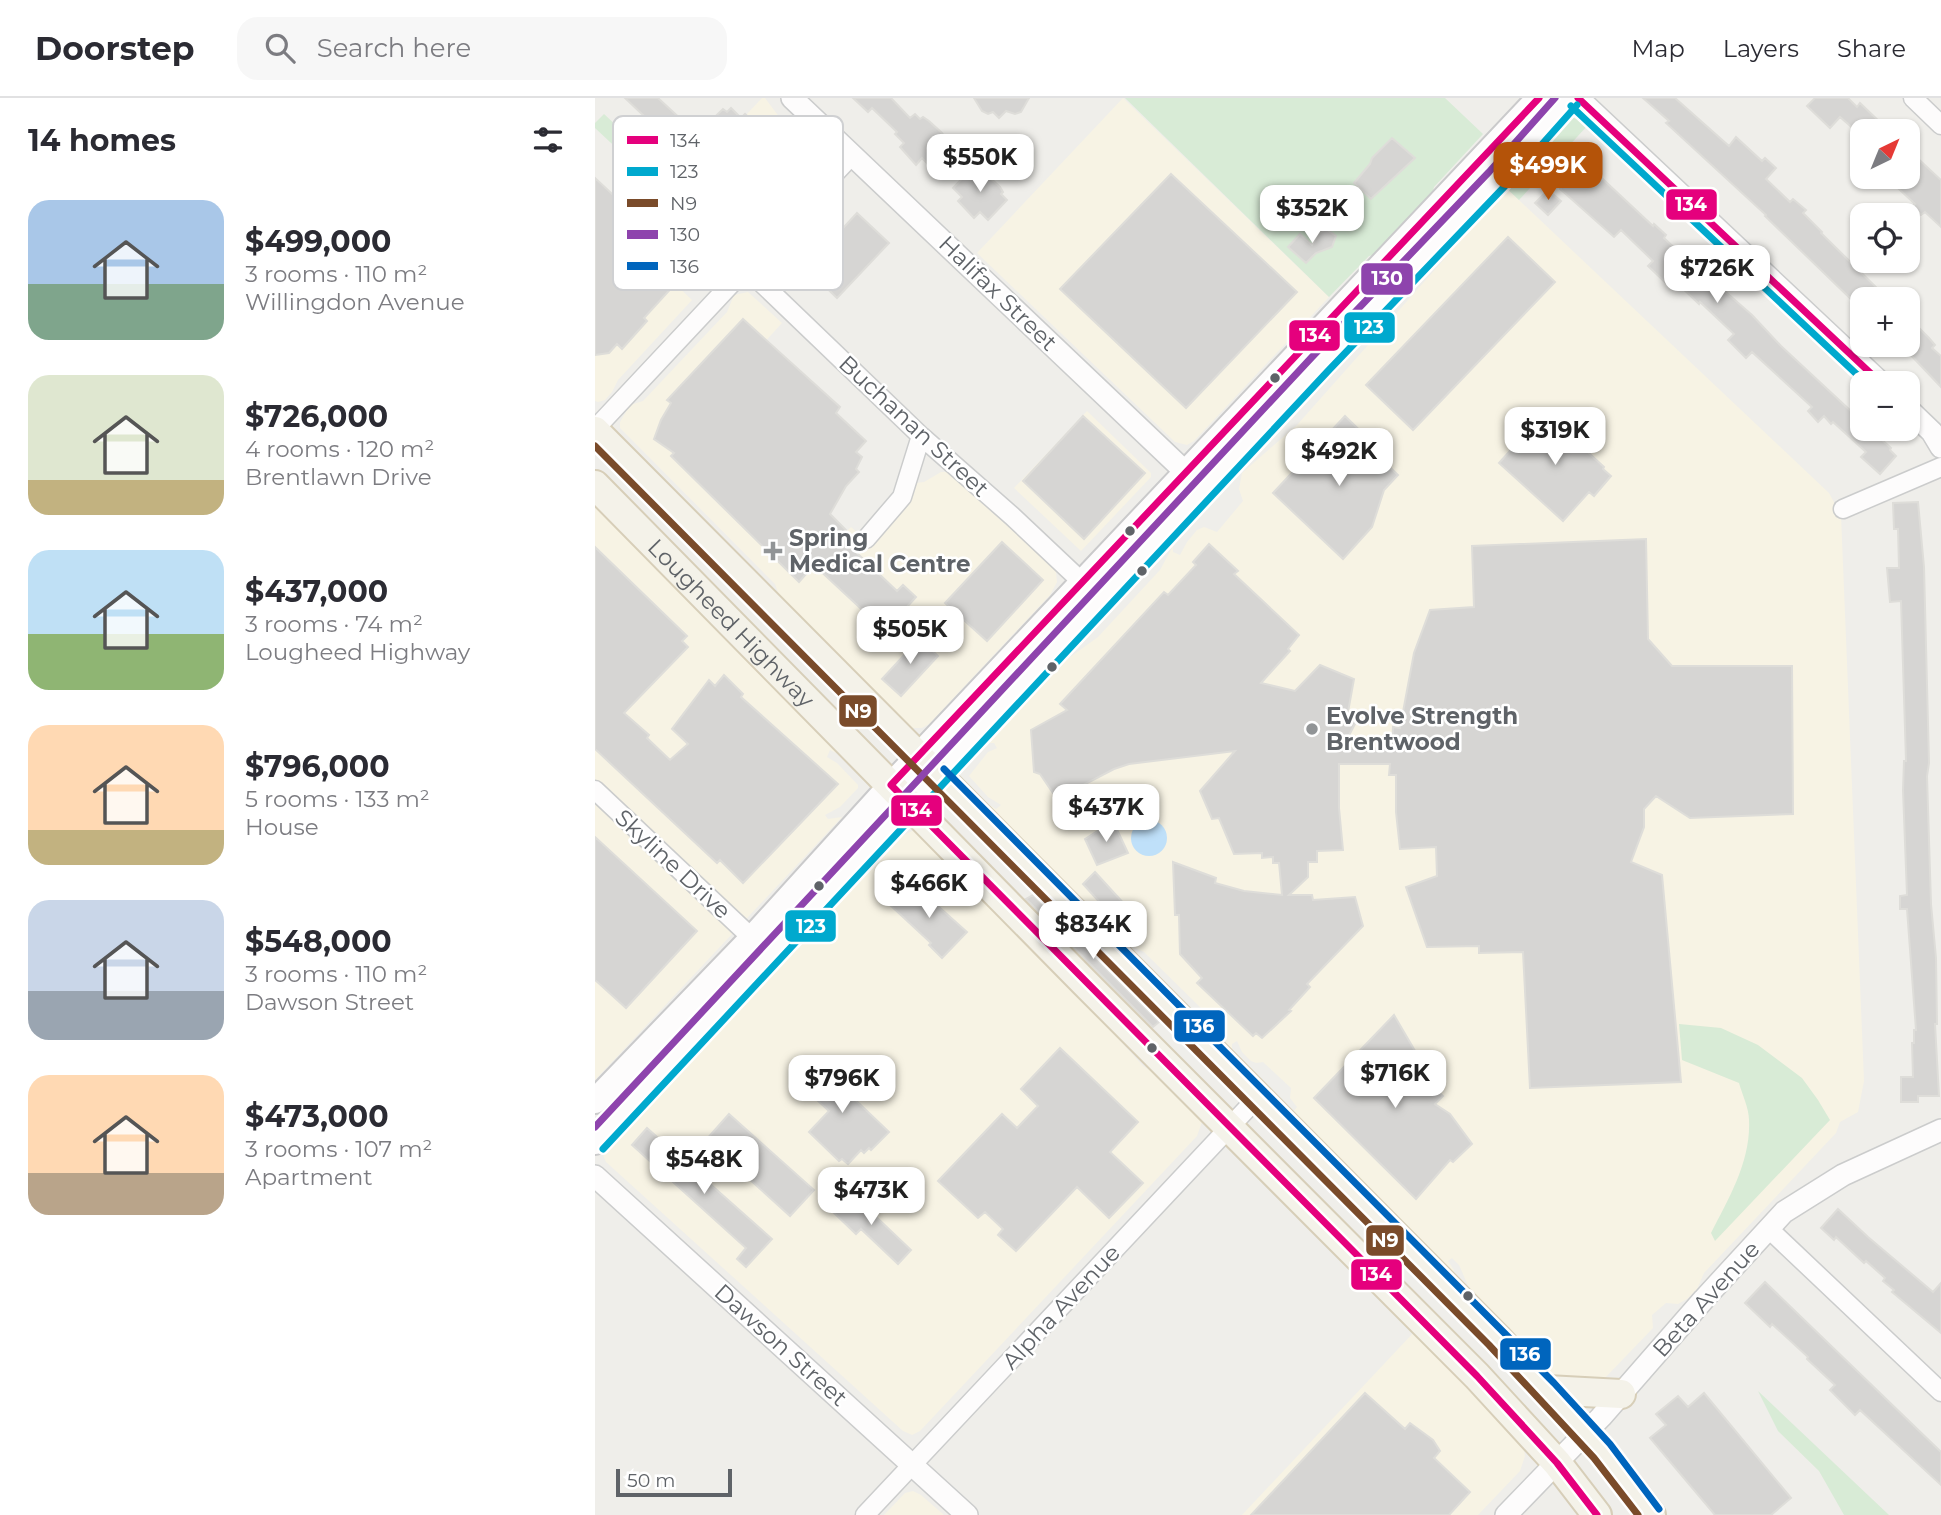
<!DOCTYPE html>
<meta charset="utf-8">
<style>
body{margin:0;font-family:Montserrat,sans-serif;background:#f7f7f7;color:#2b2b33;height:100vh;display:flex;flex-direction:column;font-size:26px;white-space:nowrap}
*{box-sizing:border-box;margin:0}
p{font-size:23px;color:#7c7c81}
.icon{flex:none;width:38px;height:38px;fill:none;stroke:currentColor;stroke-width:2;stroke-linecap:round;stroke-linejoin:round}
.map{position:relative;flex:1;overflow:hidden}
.panel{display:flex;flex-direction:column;background:#fff;width:595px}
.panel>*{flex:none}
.needle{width:46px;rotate:43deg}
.fabs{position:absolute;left:1255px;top:21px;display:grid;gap:14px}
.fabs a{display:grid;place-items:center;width:70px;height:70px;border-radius:14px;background:#fff;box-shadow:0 2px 5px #0004;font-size:35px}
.scale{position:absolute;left:21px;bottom:18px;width:116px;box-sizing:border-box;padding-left:7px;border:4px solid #5f6368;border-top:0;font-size:19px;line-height:24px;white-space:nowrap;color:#5f6368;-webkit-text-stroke:5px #fff;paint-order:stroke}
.price{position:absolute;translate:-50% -60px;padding:0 16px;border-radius:14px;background:#fff;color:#222;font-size:23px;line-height:46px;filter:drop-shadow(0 2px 4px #0008)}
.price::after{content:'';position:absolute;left:50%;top:42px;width:21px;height:16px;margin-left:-10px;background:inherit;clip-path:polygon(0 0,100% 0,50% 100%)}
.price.active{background:#b45309;color:#fff}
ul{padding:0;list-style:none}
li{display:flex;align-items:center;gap:21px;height:175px;padding:0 28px}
li span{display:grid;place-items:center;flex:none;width:196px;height:140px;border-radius:21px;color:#555}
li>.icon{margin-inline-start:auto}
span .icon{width:84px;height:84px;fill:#fffc;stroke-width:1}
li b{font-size:30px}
h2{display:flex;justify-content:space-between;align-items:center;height:84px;padding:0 28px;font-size:30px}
header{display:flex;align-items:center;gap:42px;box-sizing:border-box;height:98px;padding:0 35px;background:#fff;border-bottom:2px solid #e1e1e2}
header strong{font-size:33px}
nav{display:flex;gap:38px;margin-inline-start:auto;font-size:24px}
.search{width:490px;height:63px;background:#f7f7f7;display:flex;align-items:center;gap:18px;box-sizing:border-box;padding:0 24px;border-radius:21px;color:#7c7c81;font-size:26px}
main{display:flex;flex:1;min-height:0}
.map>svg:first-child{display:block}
.commercial{fill:#f7f3e4}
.green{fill:#d8ebd6}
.water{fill:#bfe0f9}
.building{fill:#d6d5d3;stroke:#deddd9;stroke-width:2}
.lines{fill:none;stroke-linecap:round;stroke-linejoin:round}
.minor-casing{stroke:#cbcccc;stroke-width:21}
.tertiary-casing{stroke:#cbcccc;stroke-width:24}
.secondary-casing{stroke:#cacacb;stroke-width:28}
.primary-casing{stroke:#d7ceb8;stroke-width:32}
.minor{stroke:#fdfcfc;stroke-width:18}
.tertiary{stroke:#fdfcfc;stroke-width:21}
.secondary{stroke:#fdfcfc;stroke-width:24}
.primary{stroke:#f4f2e9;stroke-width:28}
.bus-1-casing{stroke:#fff;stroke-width:12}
.bus-2-casing{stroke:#fff;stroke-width:12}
.bus-3-casing{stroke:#fff;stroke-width:12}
.bus-4-casing{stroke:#fff;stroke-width:12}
.bus-5-casing{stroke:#fff;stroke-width:12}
.bus-1{stroke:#e5007d;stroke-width:7}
.bus-2{stroke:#00a9ce;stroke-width:7}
.bus-3{stroke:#7a4b2a;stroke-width:7}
.bus-4{stroke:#8e44ad;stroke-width:7}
.bus-5{stroke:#0065bd;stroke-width:7}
.bus-dot{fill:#5f6368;stroke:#fff;stroke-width:2.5}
.poi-dot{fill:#919496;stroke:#fff;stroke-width:2.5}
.labels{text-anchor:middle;stroke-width:5;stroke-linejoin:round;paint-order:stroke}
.street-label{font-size:23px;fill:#5f6368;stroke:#fff}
.poi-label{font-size:23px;font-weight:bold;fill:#5f6368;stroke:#fff;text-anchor:start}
.key{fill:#fff;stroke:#cfd0d2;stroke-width:2}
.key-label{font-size:19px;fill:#5f6368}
.line-badge{stroke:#fff;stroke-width:2.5}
.badge-label{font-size:19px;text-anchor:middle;font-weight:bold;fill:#fff}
</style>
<header>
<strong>Doorstep</strong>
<div class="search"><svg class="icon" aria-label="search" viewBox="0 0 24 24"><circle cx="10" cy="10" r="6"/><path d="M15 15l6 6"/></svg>Search here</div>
<nav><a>Map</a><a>Layers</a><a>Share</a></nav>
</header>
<main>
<section class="panel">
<h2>14 homes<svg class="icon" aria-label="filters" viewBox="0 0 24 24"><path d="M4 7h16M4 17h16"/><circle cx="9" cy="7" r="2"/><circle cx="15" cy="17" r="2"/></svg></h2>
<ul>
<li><span style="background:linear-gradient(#a9c7e8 60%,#7fa58c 0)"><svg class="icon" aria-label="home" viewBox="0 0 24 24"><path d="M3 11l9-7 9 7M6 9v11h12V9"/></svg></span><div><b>$499,000</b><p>3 rooms · 110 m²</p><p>Willingdon Avenue</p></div></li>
<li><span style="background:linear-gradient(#dfe7d0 75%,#c2b280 0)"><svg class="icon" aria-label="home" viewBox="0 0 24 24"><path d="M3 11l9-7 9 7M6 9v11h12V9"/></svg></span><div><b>$726,000</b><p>4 rooms · 120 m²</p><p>Brentlawn Drive</p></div></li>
<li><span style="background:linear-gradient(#bfe0f5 60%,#8fb573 0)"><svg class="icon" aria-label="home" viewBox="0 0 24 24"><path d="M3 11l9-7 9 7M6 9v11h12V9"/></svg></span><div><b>$437,000</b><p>3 rooms · 74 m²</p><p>Lougheed Highway</p></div></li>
<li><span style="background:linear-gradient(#ffd9b3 75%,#c2b280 0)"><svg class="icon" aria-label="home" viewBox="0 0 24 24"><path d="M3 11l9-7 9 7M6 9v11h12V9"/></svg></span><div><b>$796,000</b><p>5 rooms · 133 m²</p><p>House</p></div></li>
<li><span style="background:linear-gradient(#c9d6e8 65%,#9aa5b1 0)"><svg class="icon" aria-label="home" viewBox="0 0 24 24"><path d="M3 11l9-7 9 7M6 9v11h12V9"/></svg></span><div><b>$548,000</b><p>3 rooms · 110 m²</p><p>Dawson Street</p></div></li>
<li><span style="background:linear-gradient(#ffd9b3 70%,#b9a48a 0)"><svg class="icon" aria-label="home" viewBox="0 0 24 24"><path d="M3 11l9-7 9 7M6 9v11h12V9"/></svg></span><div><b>$473,000</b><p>3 rooms · 107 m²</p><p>Apartment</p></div></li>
</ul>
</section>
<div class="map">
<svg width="1346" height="1417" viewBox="0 0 1346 1417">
<rect width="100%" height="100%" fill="#efeeea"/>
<path class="commercial" d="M167,0H170L215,60L151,126L120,97L159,56L135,34Z
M528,0L734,199L599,343L592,347L580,344L382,155Z
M908,87L1234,395L1246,417L1269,983L1263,1014L1245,1024L1241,1035L1109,1175L1102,1191L1092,1201L1083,1206L1071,1205L1057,1217L1058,1230L1008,1282L962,1281L956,1276L875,1192L864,1167L857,1160L853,1163L859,1172L858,1174L698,1014L702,1009L695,1000L696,990L668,964L661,965L656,963L647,954L642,943L637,946V953L610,914L549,854L529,845L394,710L396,708L401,711L406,707L393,699L374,678L393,654L402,650L399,645H392L467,565L503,539L565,472L578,448V454L585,457L592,444L602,432L609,429L622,434L648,403L644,391L647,375L702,327L900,104L901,97Z
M0,109L97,202L23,282L17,294L10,302L3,304L0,303Z
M153,194L187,225L130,288L231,455L256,429L270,441L320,385L329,384L346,374H354L459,468L461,474L462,484L455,497L334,626L327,630H315L185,500L180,486L25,330V324L35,307L48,303L132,214L139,197Z
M492,313L556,375V379L486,453L419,390Z
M0,407L241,654V655L235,652L232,659L242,665L263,687V690L245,709L230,717L233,721L247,719L0,982Z
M319,732L323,733L455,865L548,968L572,982L606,1019L607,1024L602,1038L325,1333L317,1337L308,1333L11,1064L8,1057L303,740Z
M820,1233L923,1342L929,1351L930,1358L925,1373L883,1417H647Z
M318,1393L326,1397L349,1417H289L310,1395Z"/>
<path class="green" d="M530,0H850L888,36L839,89L836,100L784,156L774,158L734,199Z
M9,16L40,45L45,40L99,90L93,97L83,88L73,99L83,108L77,115L23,66L30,58L0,30V25Z
M979,20L994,26L924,102L908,87L971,21Z
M1084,926L1126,930L1163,947L1207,980L1223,1002L1235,1022L1120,1143L1116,1135C1134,1100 1156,1063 1154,1022C1154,1010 1147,996 1144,985L1087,962Z
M1163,1293L1294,1417H1249L1224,1373L1183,1333Z"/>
<path class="water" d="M536 740a18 18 0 1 1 36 0a18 18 0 1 1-36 0Z"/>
<path class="building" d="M30,0H63L102,36L128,11L132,14L136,10L146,20L150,16L203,66L156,115L88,51L86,53Z
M258,0H296L315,20L320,16L325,21L328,19L334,23L347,35L351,41L349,43L354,48L335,68L327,60L321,67L305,49L309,45L300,36L302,34L277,10L273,14Z
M379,0H434L426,14L420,16L411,13L404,20L398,14L393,16L387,13Z
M1048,0H1080L1134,48L1141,39L1167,63L1170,60L1181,70L1171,81L1195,104L1198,101L1211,112L1208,115L1227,134L1226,135L1293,201H1262L1259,204L1170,118L1171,117L1071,25L1074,23Z
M1220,0H1253L1262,9L1265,5L1288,27L1282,33H1261L1245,19L1235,30L1212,8Z
M797,40L820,60L776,101L759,85L775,66L777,60Z
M981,56L1058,128L1059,126L1071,137L1069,140L1107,176L1108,174L1157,217L1186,248L1257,314L1259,312L1267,319V331H1275L1296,350L1295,352L1301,358L1285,376L1266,359L1271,354L1238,324L1236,326L1229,318L1223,324L1213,313L1217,309L1157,254L1151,260L1133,242L1139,236L1105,204L1104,206L1080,183L1075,189L1053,168L1058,163L1026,132L1019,139L965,91L975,79L965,70Z
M1318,56L1346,82V129L1330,114L1326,117L1317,109L1320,106L1291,79H1312V62Z
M378,69L383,75L386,72L391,76L405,89L408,94L406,96L412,102L393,122L385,114L379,120L363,103L367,99L358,90Z
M576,76L702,194L591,310L465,191Z
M0,80L93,167L79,182L82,184L49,220L52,223L27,251L22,246L14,255L0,257Z
M953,92L966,103L953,117L940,105Z
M262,115L294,145L242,200L211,170Z
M731,131L741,138L737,149L721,155L711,165L693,149L705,136L717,147L723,136Z
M913,139L960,184L818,332L771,287Z
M1312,218L1334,240L1340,247L1337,250L1346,258V289L1311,252Z
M148,221L245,309L241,315L271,343L261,354L267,359L261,371L264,374L251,388L235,416L251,432L245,439L302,493L308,487L321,499L290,533L219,467L204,484L76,358L79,355L59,341L66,322L76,305L72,302Z
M945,314L956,324L958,322L1009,369L1008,371L1016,378L999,398L994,394L968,423L904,365L933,333L930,331Z
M488,318L550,375L489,441L428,383Z
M750,318L782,349L778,353L803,377L789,392L777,429L748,461L678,395Z
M1323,404L1329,469L1334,665L1332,678L1336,806L1341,860L1342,926H1340L1344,998H1323V1004H1306V979H1318L1317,945H1319V932H1321L1312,811H1305V798L1312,797L1308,692L1309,663H1311L1306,503L1295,504L1292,470H1304L1303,431H1299L1298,405Z
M1051,441L1053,541L1077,568H1197L1198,716L1095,720L1061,698L1049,711V729L1036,764L1067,777L1086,984L935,990L928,854L884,855V848L832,849L811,789L842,778L841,749L805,751L801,714V677H794L795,666H744V710L748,752L722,753V764H713V779L694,797H717L718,802L760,799L768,828L712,886L715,889L694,912L696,913L667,940L661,935L658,938L602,885L607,880L585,856L584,817H580L578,764L621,780L620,785L649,793L687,797L684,765H678V759L667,760V755L639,756L624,720L617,721L605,693L640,653L534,666L519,671L477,693L475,690L458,695L445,676L439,674L436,632L472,612L465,606L569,494L573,497L601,467L598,464L614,446L643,473L639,476L704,537L693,551L695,553L666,585L700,593L725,567L759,581L753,614L763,620L748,649L764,651L797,650L798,629L805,630L819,555L835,512L879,509L877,448Z
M407,444L448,482L392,543L350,505Z
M0,449L92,538L87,543L93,549L29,615L54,637L52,640L75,662L93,646L77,631L114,582L120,588L129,577L148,596L146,599L243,686L148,785L125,762L122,765L0,651Z
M321,537L343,558L306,598L287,581L313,553L309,550Z
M518,723L533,755L502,767L490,741Z
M0,739L102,833L31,910L0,882Z
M500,774L542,820L529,831L488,786Z
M316,784L372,834L347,860L334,847L336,845L295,807Z
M438,797L564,924L558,929L501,872L431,801Z
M799,917L830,970L824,977L848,998L840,1006L855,1016L877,1046L858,1064L855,1062L821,1101L719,1000Z
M465,950L543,1024L515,1054L548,1085L514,1120L482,1089L421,1153L403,1137L408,1131L390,1114L383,1120L343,1083L407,1016L422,1030L443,1008L426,991Z
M236,960L260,983L251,993L294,1034L276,1052L274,1050L269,1055L266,1052L253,1066L247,1061L244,1063L214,1034L234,1013L208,989Z
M134,1016L219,1092L195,1118L111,1042Z
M52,1030L177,1141L151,1169L142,1161L151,1150L37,1047Z
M256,1095L316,1152L303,1166L266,1131L261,1136L238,1114Z
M1243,1111L1273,1139L1338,1194L1346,1185V1235L1297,1194L1299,1192L1288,1183L1290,1180L1271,1163L1269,1165L1241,1139L1239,1142L1226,1130Z
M1170,1184L1346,1354V1387L1265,1312L1260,1317L1235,1292L1240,1287L1212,1261L1213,1259L1177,1226L1175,1229L1150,1205Z
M770,1295L810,1331L815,1325L838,1342L845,1353L839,1360L875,1394L854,1417H656Z
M1109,1295L1196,1400L1176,1417H1120L1055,1340L1071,1327L1061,1316L1083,1298L1093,1309Z"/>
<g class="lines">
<defs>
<path id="minor" d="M1318,0L1346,27
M152,171L326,338L417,418L487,484
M0,331L257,57
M1248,411L1346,369
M271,441L307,399L326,338
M0,692L157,840
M1174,1131L1346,1294
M270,1417L662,1000"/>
<path id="tertiary" d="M197,0L601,384
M983,0L1286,285
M1312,310L1337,334L1346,349
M0,1078L372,1417
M911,1417L1006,1319L1109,1201L1189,1114L1248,1077L1346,1032"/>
<path id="secondary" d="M0,1003L157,840L296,687L944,0
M0,1044L725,266L902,81L974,0"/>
<g id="primary">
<path d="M0,333L902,1240L1007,1353L1056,1417"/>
<path id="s1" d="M0,387L489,884L882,1278L962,1365L1002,1417"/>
<path d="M952,1292L1026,1296"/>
</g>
</defs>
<use href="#minor" class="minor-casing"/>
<use href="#tertiary" class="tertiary-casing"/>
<use href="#secondary" class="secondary-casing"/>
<use href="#primary" class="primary-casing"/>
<use href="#minor" class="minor"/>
<use href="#tertiary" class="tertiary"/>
<use href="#secondary" class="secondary"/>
<use href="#primary" class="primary"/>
<defs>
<path id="bus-1" d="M944,0L296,687L882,1278L962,1365L1002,1417
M983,0L1286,285"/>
<path id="bus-2" d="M976,8L1271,285
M8,1051L733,273L910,88L982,7"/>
<path id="bus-3" d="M0,348L894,1247L999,1360L1043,1417"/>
<path id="bus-4" d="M0,1029L717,259L894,74L960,0"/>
<path id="bus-5" d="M349,671L959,1285L1015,1346L1064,1411"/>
</defs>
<use href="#bus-1" class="bus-1-casing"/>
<use href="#bus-2" class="bus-2-casing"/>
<use href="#bus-3" class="bus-3-casing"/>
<use href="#bus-4" class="bus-4-casing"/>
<use href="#bus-5" class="bus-5-casing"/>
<use href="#bus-1" class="bus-1"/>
<use href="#bus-2" class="bus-2"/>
<use href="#bus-3" class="bus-3"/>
<use href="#bus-4" class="bus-4"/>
<use href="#bus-5" class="bus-5"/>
</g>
<g class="bus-dot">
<circle cx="680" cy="280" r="6"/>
<circle cx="535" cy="433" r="6"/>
<circle cx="547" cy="473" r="6"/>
<circle cx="457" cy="569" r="6"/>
<circle cx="224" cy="788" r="6"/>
<circle cx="557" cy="950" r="6"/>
<circle cx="873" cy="1198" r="6"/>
</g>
<g class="poi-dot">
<path d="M174.5 442.5h7v7h7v7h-7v7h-7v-7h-7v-7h7z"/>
<circle cx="717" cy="631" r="7"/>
</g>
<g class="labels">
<g class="street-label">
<text transform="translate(403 195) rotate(44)" y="8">Halifax Street</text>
<text transform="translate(319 328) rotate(43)" y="8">Buchanan Street</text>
<text dy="8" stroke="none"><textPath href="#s1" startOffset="194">Lougheed Highway</textPath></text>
<text transform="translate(78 766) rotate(43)" y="8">Skyline Drive</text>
<text transform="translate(1111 1201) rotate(-48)" y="8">Beta Avenue</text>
<text transform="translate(466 1209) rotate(-47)" y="8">Alpha Avenue</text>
<text transform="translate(186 1247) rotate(42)" y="8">Dawson Street</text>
</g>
<g class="poi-label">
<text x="194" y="448">Spring<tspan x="194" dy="26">Medical Centre</tspan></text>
<text x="731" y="626">Evolve Strength<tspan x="731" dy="26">Brentwood</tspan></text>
</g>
</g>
<rect x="18" y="18" width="230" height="174" rx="10" class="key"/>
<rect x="32" y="38" width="31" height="8" fill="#e5007d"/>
<rect x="32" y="69" width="31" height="9" fill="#00a9ce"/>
<rect x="32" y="101" width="31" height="8" fill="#7a4b2a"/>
<rect x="32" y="132" width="31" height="9" fill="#8e44ad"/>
<rect x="32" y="164" width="31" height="8" fill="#0065bd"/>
<g class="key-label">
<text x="75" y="49">134</text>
<text x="75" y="80">123</text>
<text x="75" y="112">N9</text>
<text x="75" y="143">130</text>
<text x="75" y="175">136</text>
</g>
<g class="line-badge">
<rect x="1070" y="90" width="53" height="33" rx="7" fill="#e5007d"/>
<rect x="765" y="164" width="54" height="34" rx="7" fill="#8e44ad"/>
<rect x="748" y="213" width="53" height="33" rx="7" fill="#00a9ce"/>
<rect x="693" y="221" width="53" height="33" rx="7" fill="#e5007d"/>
<rect x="243" y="596" width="40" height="34" rx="7" fill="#7a4b2a"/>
<rect x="295" y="696" width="53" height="33" rx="7" fill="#e5007d"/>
<rect x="189" y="811" width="53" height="34" rx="7" fill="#00a9ce"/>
<rect x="578" y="911" width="53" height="34" rx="7" fill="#0065bd"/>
<rect x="770" y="1126" width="40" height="33" rx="7" fill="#7a4b2a"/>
<rect x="755" y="1160" width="53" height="33" rx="7" fill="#e5007d"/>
<rect x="904" y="1239" width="53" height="34" rx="7" fill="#0065bd"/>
</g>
<g class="badge-label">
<text x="1096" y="113">134</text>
<text x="792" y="187">130</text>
<text x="774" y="236">123</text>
<text x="720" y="244">134</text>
<text x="263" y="620">N9</text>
<text x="321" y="719">134</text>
<text x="216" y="835">123</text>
<text x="604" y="935">136</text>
<text x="790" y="1149">N9</text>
<text x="781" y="1183">134</text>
<text x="930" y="1263">136</text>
</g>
</svg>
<div class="fabs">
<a><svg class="needle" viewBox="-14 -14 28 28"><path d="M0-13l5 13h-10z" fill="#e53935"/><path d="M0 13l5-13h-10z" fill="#7c7c81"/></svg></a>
<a><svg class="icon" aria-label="locate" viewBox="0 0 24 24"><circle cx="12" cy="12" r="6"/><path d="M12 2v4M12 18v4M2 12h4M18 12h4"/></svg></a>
<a>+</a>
<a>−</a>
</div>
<div class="scale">50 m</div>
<b class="price" style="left:385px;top:96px">$550K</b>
<b class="price active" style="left:953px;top:104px">$499K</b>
<b class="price" style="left:717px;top:147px">$352K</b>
<b class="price" style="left:1122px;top:207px">$726K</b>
<b class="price" style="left:960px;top:369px">$319K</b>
<b class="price" style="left:744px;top:390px">$492K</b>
<b class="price" style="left:315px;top:568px">$505K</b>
<b class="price" style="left:511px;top:746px">$437K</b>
<b class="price" style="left:334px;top:822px">$466K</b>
<b class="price" style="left:498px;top:863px">$834K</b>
<b class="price" style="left:800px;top:1012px">$716K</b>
<b class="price" style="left:247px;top:1017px">$796K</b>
<b class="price" style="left:109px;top:1098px">$548K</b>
<b class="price" style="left:276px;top:1129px">$473K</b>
</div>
</main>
